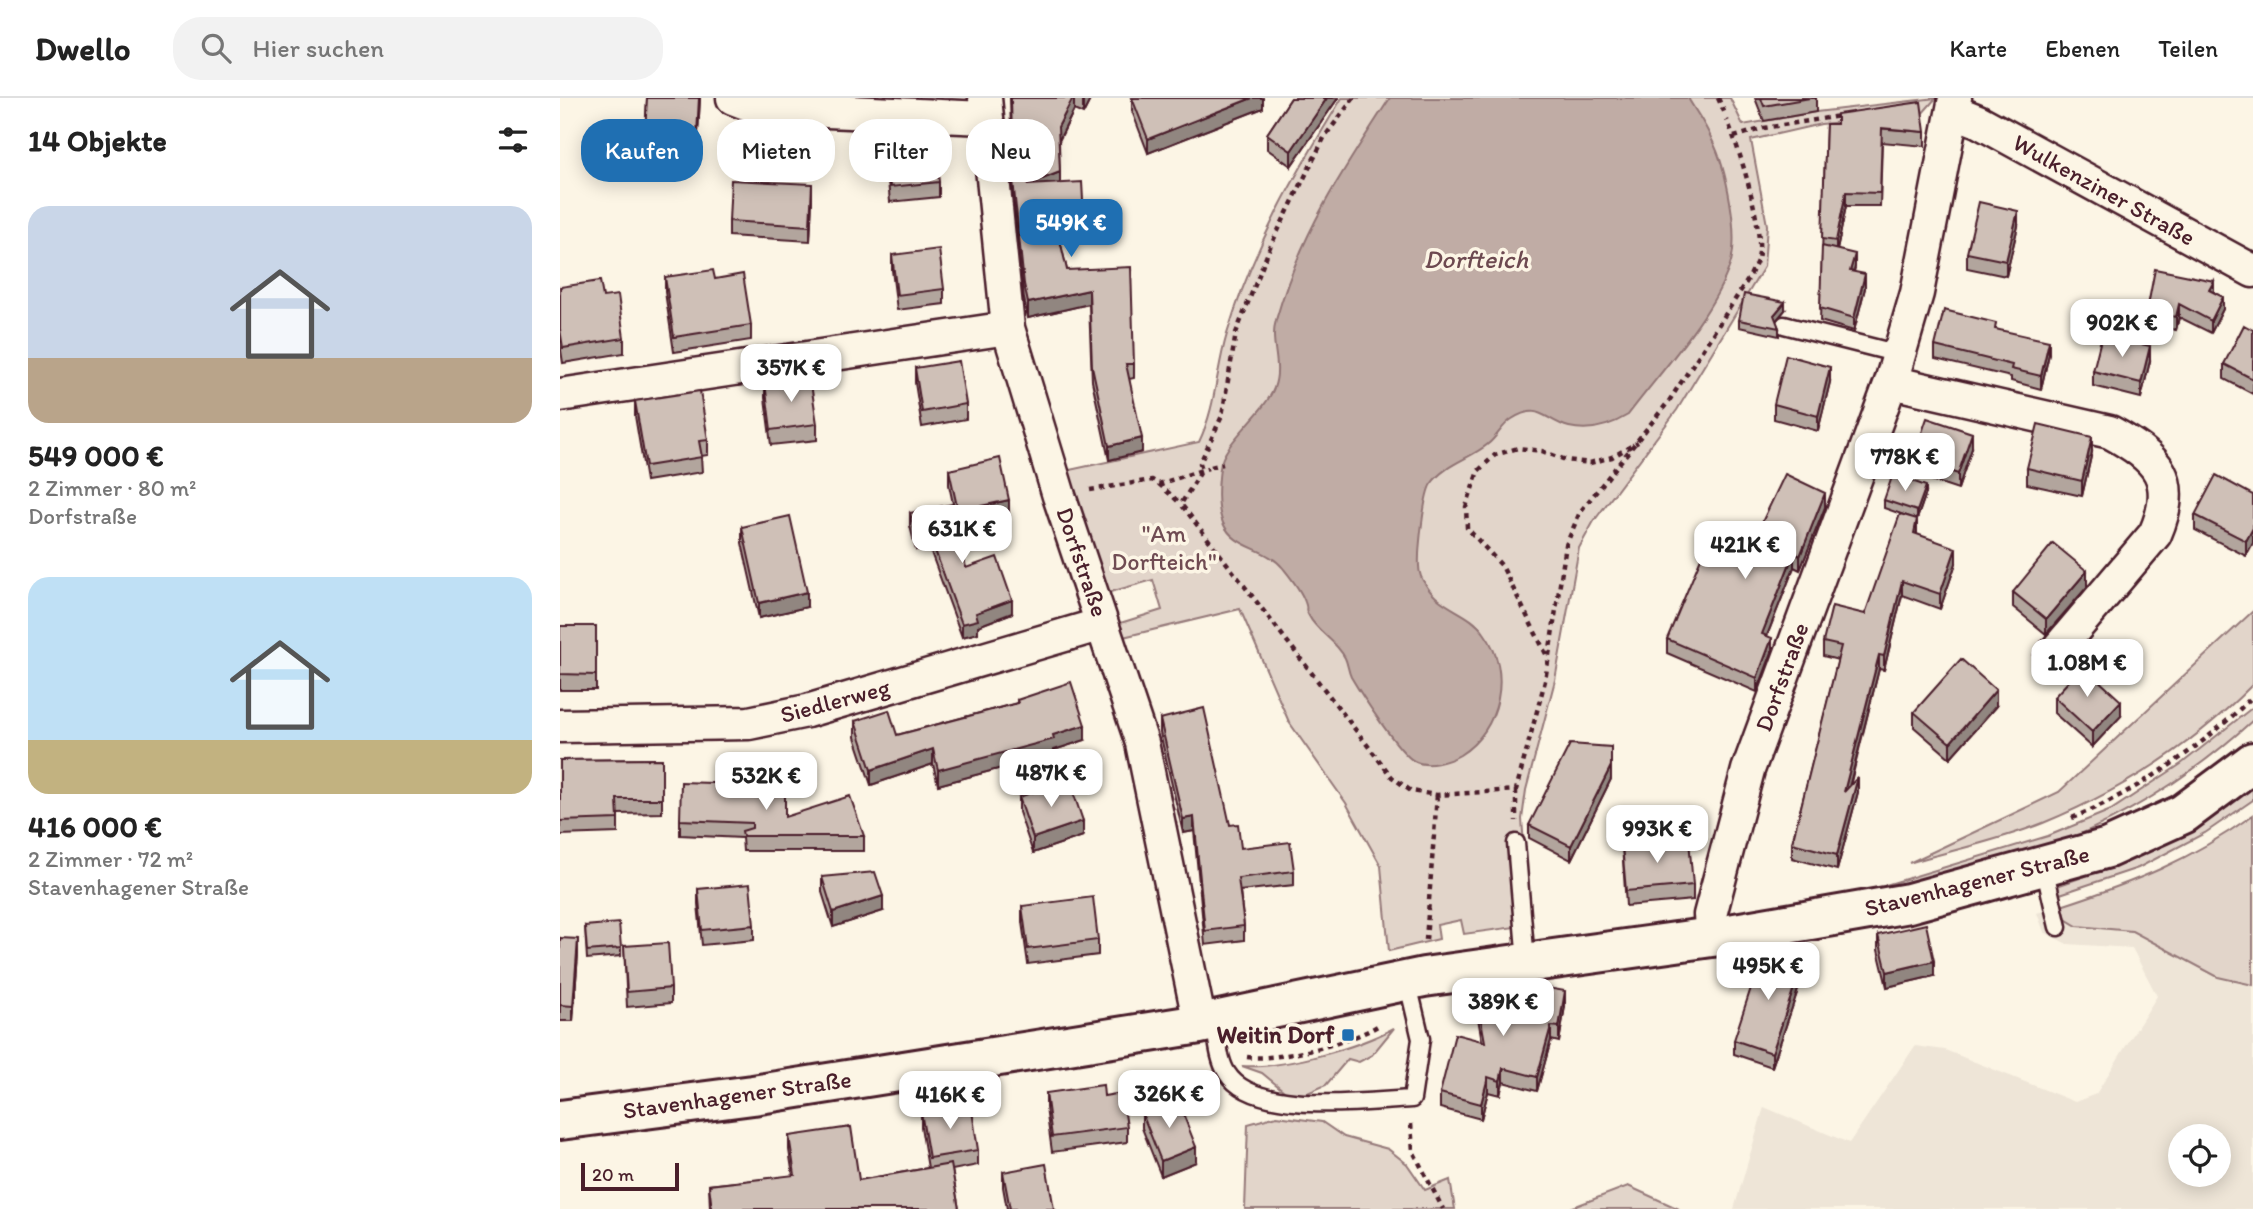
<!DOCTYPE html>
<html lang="de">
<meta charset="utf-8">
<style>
body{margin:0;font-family:Itim,sans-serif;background:#f2f2f2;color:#222;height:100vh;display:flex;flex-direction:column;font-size:26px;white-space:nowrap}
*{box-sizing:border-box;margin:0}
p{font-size:23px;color:#767676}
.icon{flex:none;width:38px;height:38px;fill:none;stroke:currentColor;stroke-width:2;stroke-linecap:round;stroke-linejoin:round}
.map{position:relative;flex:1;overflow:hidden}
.drawer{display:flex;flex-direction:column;background:#fff;width:560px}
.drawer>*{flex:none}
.top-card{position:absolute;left:21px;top:21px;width:665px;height:63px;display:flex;gap:14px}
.controls{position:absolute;left:1608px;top:1026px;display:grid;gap:14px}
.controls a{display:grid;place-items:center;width:63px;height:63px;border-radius:50%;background:#fff;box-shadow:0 4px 18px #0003;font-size:35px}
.scale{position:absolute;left:21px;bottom:18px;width:98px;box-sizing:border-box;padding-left:7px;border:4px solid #4a1f2b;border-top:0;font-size:19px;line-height:24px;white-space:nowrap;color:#4a1f2b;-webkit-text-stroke:5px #fcf5e5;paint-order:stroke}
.price{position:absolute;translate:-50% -60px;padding:0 16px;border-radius:14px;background:#fff;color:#222;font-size:23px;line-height:46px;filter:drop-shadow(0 2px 4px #0008)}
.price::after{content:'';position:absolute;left:50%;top:42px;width:21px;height:16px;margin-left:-10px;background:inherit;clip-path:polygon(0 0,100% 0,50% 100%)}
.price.on{background:#1f6fb2;color:#fff}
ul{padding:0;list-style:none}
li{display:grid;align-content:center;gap:14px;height:371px;padding:0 28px}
li span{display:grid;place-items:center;height:217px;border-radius:21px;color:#555}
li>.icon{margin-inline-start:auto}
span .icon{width:126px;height:126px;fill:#fffc;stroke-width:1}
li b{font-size:30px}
h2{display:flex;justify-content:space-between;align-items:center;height:84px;padding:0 28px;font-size:30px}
.tag{padding:0 24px;border-radius:28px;background:#fff;box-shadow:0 4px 18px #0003;font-size:24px;line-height:63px}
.tag.on{background:#1f6fb2;color:#fff}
header{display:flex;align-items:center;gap:42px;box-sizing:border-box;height:98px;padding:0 35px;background:#fff;border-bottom:2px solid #e0e0e0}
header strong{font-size:33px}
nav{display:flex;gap:38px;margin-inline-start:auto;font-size:24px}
.search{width:490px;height:63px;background:#f2f2f2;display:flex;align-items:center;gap:18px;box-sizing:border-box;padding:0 24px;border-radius:28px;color:#767676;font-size:26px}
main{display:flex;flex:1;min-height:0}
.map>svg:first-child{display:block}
.built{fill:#eee5d7;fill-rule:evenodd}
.green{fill:#e2d5ca;stroke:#967a7a;stroke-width:2}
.water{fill:#c0aca5;stroke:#917474;stroke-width:2}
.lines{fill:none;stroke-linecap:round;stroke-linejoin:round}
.lane-casing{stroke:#4a1f2b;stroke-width:21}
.street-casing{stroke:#4a1f2b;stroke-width:37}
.primary-casing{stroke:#4a1f2b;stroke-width:44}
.path{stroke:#4a1f2b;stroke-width:4.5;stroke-dasharray:5 5;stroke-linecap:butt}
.lane{stroke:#fcf5e5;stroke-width:16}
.street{stroke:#fcf5e5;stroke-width:32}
.primary{stroke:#fcf5e5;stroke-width:38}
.wall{fill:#b2a59d;stroke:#4a1f2b;stroke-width:2}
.shaded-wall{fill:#918680;stroke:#4a1f2b;stroke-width:2}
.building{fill:#cfc0b7;stroke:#4a1f2b;stroke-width:2}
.poi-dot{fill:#1f6fb2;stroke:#fcf5e5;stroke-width:2.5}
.labels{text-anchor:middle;stroke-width:7;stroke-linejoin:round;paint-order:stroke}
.street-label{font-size:24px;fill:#4a1f2b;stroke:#fcf5e5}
.park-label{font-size:24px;fill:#704c53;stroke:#fcf5e5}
.poi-label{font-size:24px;font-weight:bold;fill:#4a1f2b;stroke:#fcf5e5;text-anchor:end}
.water-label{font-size:26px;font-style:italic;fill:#6d4950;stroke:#fcf5e5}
</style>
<header>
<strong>Dwello</strong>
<div class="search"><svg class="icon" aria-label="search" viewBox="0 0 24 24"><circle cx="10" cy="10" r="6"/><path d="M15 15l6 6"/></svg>Hier suchen</div>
<nav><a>Karte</a><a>Ebenen</a><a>Teilen</a></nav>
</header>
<main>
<section class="drawer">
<h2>14 Objekte<svg class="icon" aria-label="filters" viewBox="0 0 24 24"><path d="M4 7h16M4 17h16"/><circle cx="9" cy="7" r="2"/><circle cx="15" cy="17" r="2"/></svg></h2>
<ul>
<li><span style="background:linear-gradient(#c9d6e8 70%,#b9a48a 0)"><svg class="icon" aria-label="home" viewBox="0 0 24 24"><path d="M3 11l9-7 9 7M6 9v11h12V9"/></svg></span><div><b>549 000 €</b><p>2 Zimmer · 80 m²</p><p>Dorfstraße</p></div></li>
<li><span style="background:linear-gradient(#bfe0f5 75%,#c2b280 0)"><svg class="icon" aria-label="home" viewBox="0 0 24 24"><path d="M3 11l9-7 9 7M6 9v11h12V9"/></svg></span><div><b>416 000 €</b><p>2 Zimmer · 72 m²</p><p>Stavenhagener Straße</p></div></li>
</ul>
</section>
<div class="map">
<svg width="1693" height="1111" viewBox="0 0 1693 1111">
<rect width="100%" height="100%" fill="#fcf5e5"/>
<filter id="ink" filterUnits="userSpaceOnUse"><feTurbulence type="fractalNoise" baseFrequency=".0143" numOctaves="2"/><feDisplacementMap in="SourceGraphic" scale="14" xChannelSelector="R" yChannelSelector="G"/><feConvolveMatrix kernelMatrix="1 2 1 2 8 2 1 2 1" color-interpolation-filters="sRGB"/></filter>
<g filter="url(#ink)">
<path class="built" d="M1693,717V1111H1174L1204,1009L1289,1045L1355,948L1385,952L1515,1004L1536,996L1597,898L1572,850L1507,846L1484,834L1477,815L1579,782L1651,747ZM1620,1038H1659V1076H1620Z"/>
<path class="green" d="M782,0H1170L1183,27L1256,14L1376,0L1361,17L1261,26L1191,42L1207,127L1204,169L1117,312L1034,423L1019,450L995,582L966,692L962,721L970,827L904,836L901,822L877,827L879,841L829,853L821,768L786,705L729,624L680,511L559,540L554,527L602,512L593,482L543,496L505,373L639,344C656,309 656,272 667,236C693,150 735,76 782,0Z
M1693,513V586C1634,646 1561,693 1483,725C1441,742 1393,752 1349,765L1499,694Z
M1693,609V622C1632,678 1561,723 1483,751C1434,769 1379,779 1328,793L1326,787L1488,738L1551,712L1621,666Z
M1693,689V702L1645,735L1578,770L1497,797V788C1575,762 1626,735 1693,689Z
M1693,717V887L1658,879L1572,833L1517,828L1507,822L1501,808C1575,784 1629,763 1693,717Z
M834,930L812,957L799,964L788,961L766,987L743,997H729L702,975L682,968C724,971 797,950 834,930Z
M717,1018L762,1024L784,1039L828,1051L847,1066L865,1092L890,1082L895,1111H685L688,1026Z
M1068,1088L1119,1111H1008Z"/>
<path class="water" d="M830,0H1128C1136,14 1146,27 1152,42C1166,69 1180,137 1170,167C1152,219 1101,273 1068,317C1050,328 1031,334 1009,329C985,323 979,303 952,321C942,327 937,339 928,346C910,361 885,366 871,386C864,396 858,453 859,468C859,474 862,482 866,487C880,511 909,513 924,535C953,574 940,632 900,657C888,664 867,670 854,663C839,655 801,596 791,579C788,573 788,566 785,560C776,542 757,534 749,518C743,507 749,515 745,504C741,492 731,480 723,470C706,449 674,451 663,425C656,408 658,387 660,370C663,344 704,316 714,290C723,266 709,245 716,222C740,137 782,73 830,0Z"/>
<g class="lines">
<defs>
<path id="lane" d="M1224,227L1339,256
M956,745L966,864
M1484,769L1498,829
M654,923C657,938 658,962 667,975C694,1019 808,1003 852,1001L861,941L847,882"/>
<path id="street" d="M173,0L199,10L425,20
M425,0L448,230L499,398L582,645L640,926
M1393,13L1418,23L1693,173
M1331,284L1550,334C1598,360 1619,381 1595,436L1491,559
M0,297L448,230
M0,628L189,625L247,613L542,526
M1152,839L1150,817L1188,672L1331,284L1357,195L1395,0"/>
<path id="primary" d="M0,1022L193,997L640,926L864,879L1152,839L1349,805L1548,750L1623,716L1693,664"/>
</defs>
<use href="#lane" class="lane-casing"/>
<use href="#street" class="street-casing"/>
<use href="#primary" class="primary-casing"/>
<path class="path" d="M794,0L765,38L710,149L676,235L662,318L640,365L642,372L621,406L832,679L851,693L877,697L956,692L985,583L1006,447L1020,414L1109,303L1189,180C1192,173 1196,166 1198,160C1205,133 1179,49 1167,22
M1158,0L1166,18
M1174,39L1204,30L1280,18
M651,369L663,366
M599,386L621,406
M530,392L592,382L599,386L648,370
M986,556L942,468L907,430L906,409L918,373L935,357L958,350L982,353L1006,362L1030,365L1052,359L1078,344
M956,692V723
M1512,720C1578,693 1643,649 1693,598
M866,842L877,697
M687,959C720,963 791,945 819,927
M851,1026L853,1053L883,1111"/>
<use href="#lane" class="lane"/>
<use href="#street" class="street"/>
<use href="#primary" class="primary"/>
</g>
<path class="wall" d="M87,0H140L136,71L84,68Z
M450,0H531L523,16L514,12L499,43L500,85L524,120V135L499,139L507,172L574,266V280L569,281L582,354L549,362L532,283L529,206L468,220L464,201L453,97Z
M572,0H703V10L588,55L572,13Z
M731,0H778L731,68L707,51V36Z
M1195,0H1256V14L1204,23Z
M1266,26L1365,34V48L1322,44L1320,108H1286L1277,152L1295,169L1294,174L1305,190L1294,233L1260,223Z
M326,47L379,84V99L330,104L326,62Z
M252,102L250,143L169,138V123Z
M1458,128L1446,178L1407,170V155Z
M332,157L384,191V206L337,212L332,172Z
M105,179L155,181L191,227V242L114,254L105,194Z
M0,189L43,199L64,240V255L3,265L0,246Z
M1654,194L1663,211L1651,235L1619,219L1616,232L1587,226V213Z
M1225,212L1216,223L1219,230V238L1179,229V222Z
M1436,231L1489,256L1481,291L1451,283V279L1375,261V248Z
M1693,232V296L1664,281V266Z
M1590,263L1581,300L1533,288V273Z
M355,270L406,306V321L362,329L355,285Z
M1270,284L1258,333L1214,321V306Z
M205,285L257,326V342L211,347L205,300Z
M75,303L148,342V357L141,358L142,374L86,383L75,318Z
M1412,350L1398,391L1353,376V361Z
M1532,354L1522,398L1467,386V370Z
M389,372L449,417L398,429L389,387Z
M1366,395L1357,421V436L1396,465L1380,511L1342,497L1324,572L1319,571L1290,688L1298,694L1277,772L1232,760V745L1278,562L1263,558V544L1305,516L1350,419L1324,410V402Z
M1693,397L1686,458L1635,432V417Z
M1265,409L1240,472L1234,469L1207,538L1212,554L1197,594L1107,555V541Z
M350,415L406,470L452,515L418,528V535L402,539L369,449L356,452L350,428Z
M182,429L247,509L199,520L182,445Z
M1527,489L1486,536L1453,509V494Z
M0,528H36V592H0Z
M1494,599L1561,618L1532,649L1494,615Z
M457,602L525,642L494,652V656L378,687L373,666L311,687L295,639V623L337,637L457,605Z
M1436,608L1390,660L1354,629V614Z
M600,621L670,727L681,750L734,773V787L680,793L684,828V842L645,847L634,733L623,735L600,635Z
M1051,649V681L1011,762L969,740V727Z
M102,661V715L58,716V735L0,737V662Z
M183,695L225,719L304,738V753H183L182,740L120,737V722Z
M459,699L523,738L473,755L459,714Z
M1062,747L1133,787V802L1066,808Z
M262,779L323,813L273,829L262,794Z
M138,791L194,827V842L142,847L138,806Z
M462,808L538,842V857L468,866L462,824Z
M25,828L61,850V858L27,861Z
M1318,837L1374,878L1327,889L1318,852Z
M0,840L18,856L13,923H0Z
M64,848L111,890V905L67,909Z
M1242,880L1212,969L1174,956V942Z
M915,889L1005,908L999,944L991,942L977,993L943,984L940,997L928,994L921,1021L880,1010V995L922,943L915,903Z
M486,995L544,998L567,1029V1044L492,1054L486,1010Z
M361,1014L418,1052V1067L392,1072L399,1111H150L149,1087L233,1078L229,1052V1038L299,1082L368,1070L361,1029Z
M582,1015L636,1064L601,1078L582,1030Z
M443,1074L494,1111H447L443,1089Z"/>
<path class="shaded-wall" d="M139,0H140L136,71V55Z
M513,0H514V12L498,44V29Z
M524,0H531L523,16V2Z
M692,0H703V10L588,55V41Z
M767,0H778L731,68V53Z
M500,74V89L467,87Z
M252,86V102L250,143V128Z
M1286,94V108L1276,157V143Z
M1458,113V128L1446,178V163Z
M1295,156V169L1290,186V173Z
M1305,176V190L1294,233V220Z
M1654,183V195L1649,192Z
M529,192V206L468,220V205Z
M1663,199V211L1651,235V223Z
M1225,204V212L1214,225V217Z
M1619,206V219L1616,232V219Z
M1489,243V256L1481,291V278Z
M1590,248V263L1581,300V285Z
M1270,269V284L1258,333V318Z
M1412,335V350L1398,391V376Z
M1532,339V354L1522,398V383Z
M582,340V354L549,362V348Z
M1366,388V395L1357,421V413Z
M1265,395V409L1240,472V458Z
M449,402V417L398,429V413Z
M1357,421V436L1354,435Z
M1693,430V445L1686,458V443Z
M369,436V449L356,452V439Z
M1396,450V465L1380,511V496Z
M1234,455V469L1202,550V536Z
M1527,473V489L1486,536V521Z
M1342,483V497L1324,572V558Z
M247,494V509L199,520V505Z
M452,502V515L418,528V535L402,539V526L416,515Z
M1212,540V554L1197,594V580Z
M1319,557V571L1284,709V694Z
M1436,592V608L1390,660V645Z
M1561,603V618L1532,649V634Z
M525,627V642L494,652V656L378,687V672Z
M373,651V666L311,687V672Z
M1051,668V681L1011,762V748Z
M1298,679V694L1277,772V757Z
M634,719V733L623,735V721Z
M523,723V738L473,755V740Z
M323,798V813L273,829V814Z
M18,841V856L13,923V908Z
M1374,863V878L1327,889V874Z
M1242,866V880L1212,969V955Z
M1005,893V908L999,944V929Z
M991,928V942L977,993V979Z
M943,970V984L940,997V983Z
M928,979V994L921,1021V1006Z
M636,1049V1064L601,1078V1063Z"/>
<path class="building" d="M87,0H139L136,55L84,53Z
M451,0H513L498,29L500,74L467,87L522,84L524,120L496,125L507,172L571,169L574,266H566L582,340L549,348L532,268L529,192L468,205L464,186L453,82Z
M572,0H692L588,41Z
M731,0H767L731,53L707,36Z
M1201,0H1250L1204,8Z
M1361,4L1365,34L1322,30L1320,95L1286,94L1276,143L1262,141L1266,26H1277V16Z
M375,42L379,84L330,89L326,47Z
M171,82L252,86L250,128L169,123Z
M1419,104L1458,113L1446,163L1407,155Z
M1262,148L1295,156L1290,173L1305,176L1294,220L1260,210Z
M379,151L384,191L337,197L332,157Z
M1595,171L1654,183L1649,192L1663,199L1651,223L1619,206L1616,219L1587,213Z
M153,172L155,181L183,176L191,227L114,239L105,179Z
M40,183L43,199L58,197L64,240L3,250L0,231V189Z
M1184,196L1225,204L1214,217L1219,230L1179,222Z
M1384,212L1436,225L1435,231L1489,243L1481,278L1451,271L1452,267L1375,248Z
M1684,227L1693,232V281L1664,266Z
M1542,237L1590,248L1581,285L1533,273Z
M1226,257L1270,269L1258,318L1214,306Z
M399,263L406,306L362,314L355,270Z
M250,279L257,326L211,332L205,285Z
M140,293L148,342L139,343L142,359L86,368L75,303Z
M1367,320L1412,335L1398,376L1353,361Z
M1478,326L1532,339L1522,383L1467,370Z
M440,360L449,402L398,413L389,372Z
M1225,376L1265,395L1240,458L1234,455L1202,536L1212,540L1197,580L1107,541L1156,424L1194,441Z
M1333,376L1366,388L1357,413L1324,402Z
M1656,377L1693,397V430L1686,443L1635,417Z
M393,406L406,470L437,459L452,502L416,515L418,522L402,526L369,436L356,439L350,415Z
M1340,416L1357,421L1354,435L1396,450L1380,496L1342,483L1324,558L1319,557L1284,694L1298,679L1277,757L1232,745L1281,548L1263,544L1272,508L1305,516Z
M230,418L247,494L199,505L182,429Z
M1493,445L1527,473L1486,521L1453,494Z
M0,528H36V577L0,576Z
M1401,561L1436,592L1390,645L1354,614Z
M1523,568L1561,603L1532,634L1494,599Z
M511,584L525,627L493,637L494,641L378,672L373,651L311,672L295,623L329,612L337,637L458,605L457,602Z
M644,610L670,727L678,726L681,750L730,744L734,773L678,780L684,828L645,833L634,719L623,721L600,621Z
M1010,646L1051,649V668L1011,748L969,727Z
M102,661V701H57L58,721L0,723V662Z
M509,682L523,723L473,740L459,699Z
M121,684L183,686V695H225V719L290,698L304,738H183L182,733L192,730V725L120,722Z
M1129,742L1133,787L1066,793L1062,747Z
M315,774L323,798L273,814L262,779Z
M190,786L194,827L142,832L138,791Z
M533,799L538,842L468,851L462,808Z
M59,825L61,850L27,853L25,828Z
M1366,826L1374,863L1327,874L1318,837Z
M0,840L18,841L13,908L0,907Z
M108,845L111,890L67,894L64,848Z
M1203,853L1242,866L1212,955L1174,942Z
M953,884L1005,893L999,929L991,928L977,979L943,970L940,983L928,979L921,1006L880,995L895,936L925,944L915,889Z
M543,987L544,998L562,995L567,1029L492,1039L486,995Z
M617,1000L636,1049L601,1063L582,1015Z
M411,1006L418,1052L369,1060L361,1014Z
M291,1029L299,1082L391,1066L399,1111H152L149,1087L235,1077L229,1038Z
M486,1066L494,1111H450L443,1074Z"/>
</g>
<rect class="poi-dot" x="781" y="930" width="14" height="14" rx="3.5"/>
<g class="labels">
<g class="street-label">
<text transform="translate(1544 92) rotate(29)" y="8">Wulkenziner Straße</text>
<text transform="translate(522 464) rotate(71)" y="8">Dorfstraße</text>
<text transform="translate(1222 579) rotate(-70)" y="8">Dorfstraße</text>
<text transform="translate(275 603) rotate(-15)" y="8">Siedlerweg</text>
<text transform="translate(1417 783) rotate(-14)" y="8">Stavenhagener Straße</text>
<text transform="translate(177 997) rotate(-8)" y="8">Stavenhagener Straße</text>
</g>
<g class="park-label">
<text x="604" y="444">"Am<tspan x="604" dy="28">Dorfteich"</tspan></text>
</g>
<g class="poi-label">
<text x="774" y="945">Weitin Dorf</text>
</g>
<g class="water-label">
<text x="916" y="170">Dorfteich</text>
</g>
</g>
</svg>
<div class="controls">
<a><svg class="icon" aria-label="locate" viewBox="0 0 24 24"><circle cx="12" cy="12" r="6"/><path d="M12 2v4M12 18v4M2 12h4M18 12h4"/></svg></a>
</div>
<div class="scale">20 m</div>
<b class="price on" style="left:511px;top:161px">549K €</b>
<b class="price" style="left:1562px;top:261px">902K €</b>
<b class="price" style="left:231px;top:306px">357K €</b>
<b class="price" style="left:1345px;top:395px">778K €</b>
<b class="price" style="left:402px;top:467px">631K €</b>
<b class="price" style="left:1185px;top:483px">421K €</b>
<b class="price" style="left:1527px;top:601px">1.08M €</b>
<b class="price" style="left:491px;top:711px">487K €</b>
<b class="price" style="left:206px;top:714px">532K €</b>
<b class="price" style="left:1097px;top:767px">993K €</b>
<b class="price" style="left:1208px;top:904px">495K €</b>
<b class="price" style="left:943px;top:940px">389K €</b>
<b class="price" style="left:609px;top:1032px">326K €</b>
<b class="price" style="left:390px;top:1033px">416K €</b>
<div class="top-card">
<a class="tag on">Kaufen</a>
<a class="tag">Mieten</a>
<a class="tag">Filter</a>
<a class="tag">Neu</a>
</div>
</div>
</main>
